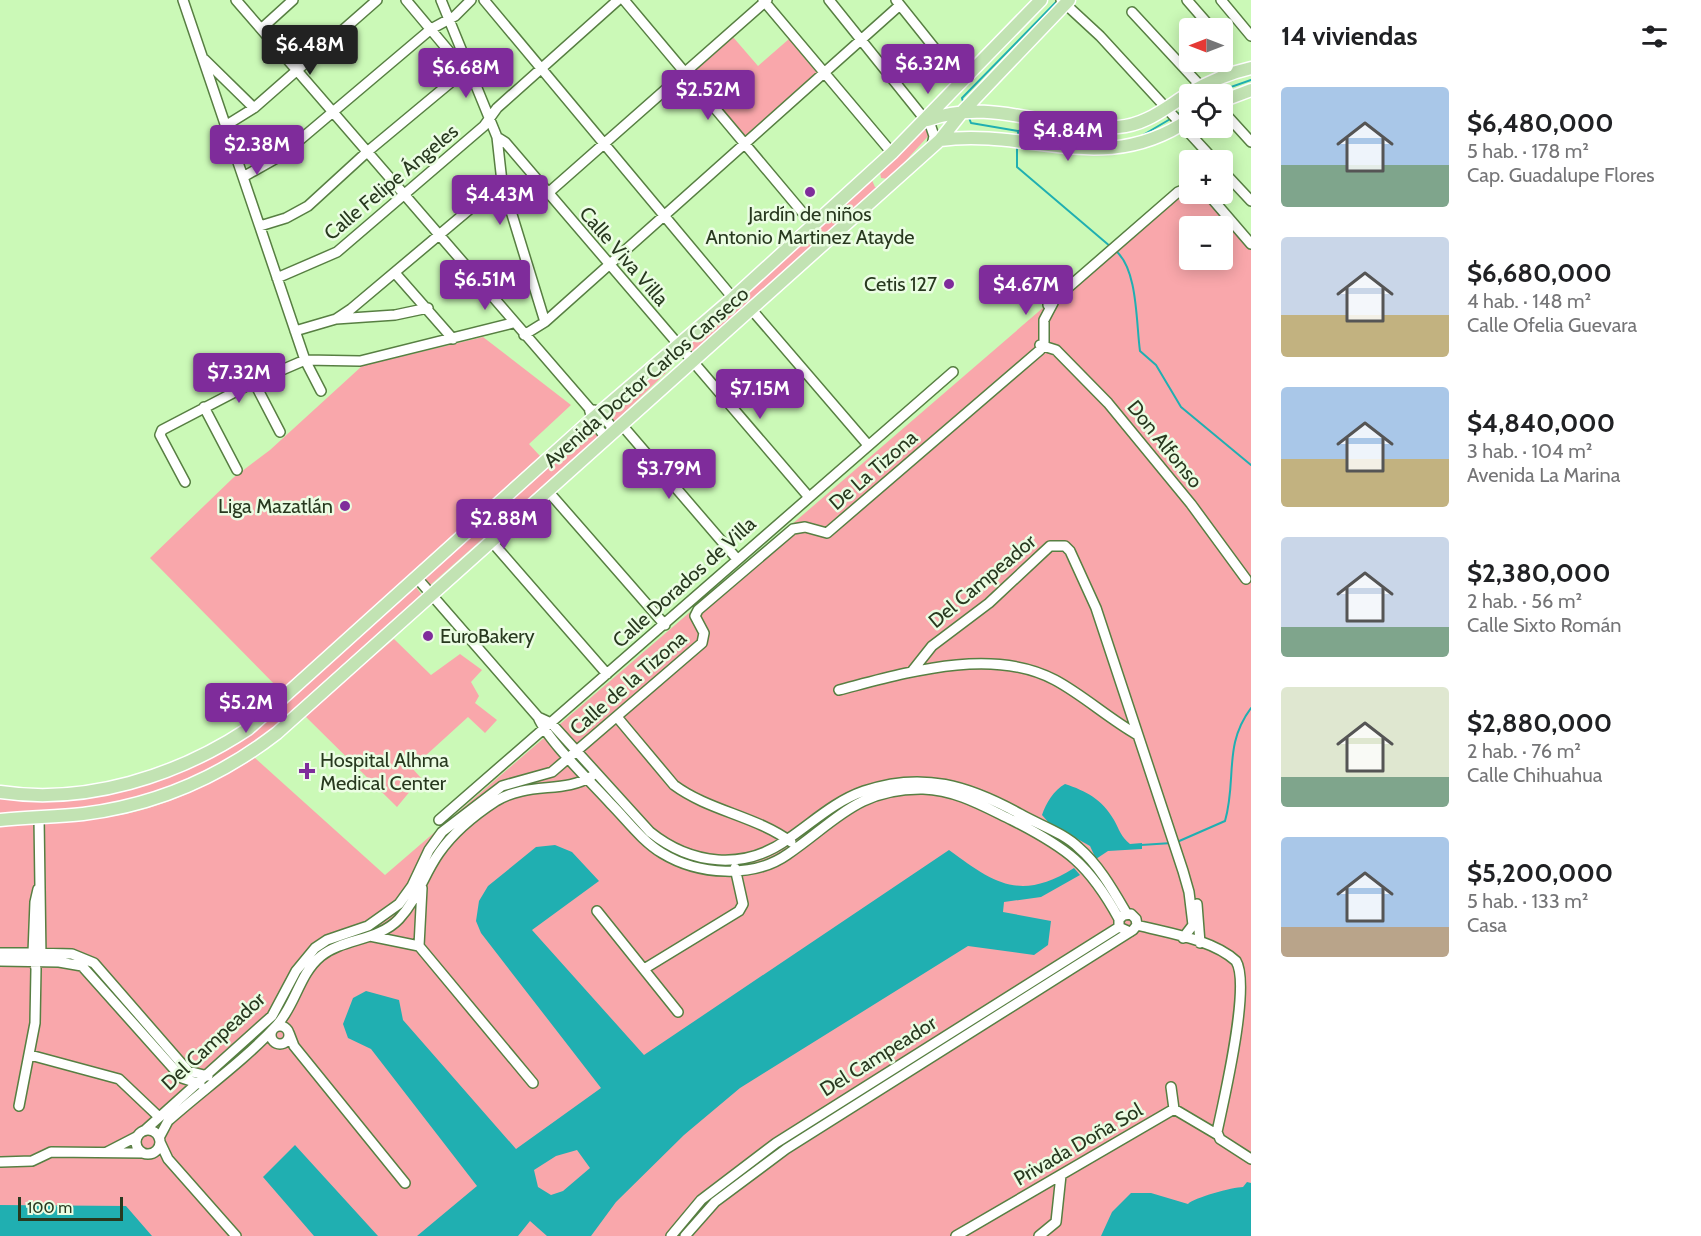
<!DOCTYPE html>
<html lang="es">
<meta charset="utf-8">
<style>
body{margin:0;font-family:Cabin,sans-serif;background:#f6f6f6;color:#202124;height:100vh;display:flex;flex-direction:column;font-size:22px;white-space:nowrap}
*{box-sizing:border-box;margin:0}
p{font-size:20px;color:#757577}
.icon{flex:none;width:33px;height:33px;fill:none;stroke:currentColor;stroke-width:2;stroke-linecap:round;stroke-linejoin:round}
.map{position:relative;flex:1;overflow:hidden}
.details{display:flex;flex-direction:column;background:#fff;width:450px}
.details>*{flex:none}
.needle{width:39px;rotate:270deg}
.controls{position:absolute;left:1179px;top:18px;display:grid;gap:12px}
.controls a{display:grid;place-items:center;width:54px;height:54px;border-radius:6px;background:#fff;box-shadow:0 3px 15px #0003;font-size:30px}
.scale{position:absolute;left:18px;bottom:15px;width:105px;box-sizing:border-box;padding-left:6px;border:3px solid #28391f;border-top:0;font-size:16px;line-height:21px;white-space:nowrap;color:#28391f;-webkit-text-stroke:4px #ebfde3;paint-order:stroke}
.price{position:absolute;translate:-50% -51px;padding:0 14px;border-radius:6px;background:#7f2c9b;color:#fff;font-size:20px;line-height:39px;filter:drop-shadow(0 2px 3px #0008)}
.price::after{content:'';position:absolute;left:50%;top:36px;width:18px;height:14px;margin-left:-9px;background:inherit;clip-path:polygon(0 0,100% 0,50% 100%)}
.price.active{background:#222;color:#fff}
ul{padding:0;list-style:none}
li{display:flex;align-items:center;gap:18px;height:150px;padding:0 30px}
li span{display:grid;place-items:center;flex:none;width:168px;height:120px;border-radius:6px;color:#555}
li>.icon{margin-inline-start:auto}
span .icon{width:72px;height:72px;fill:#fffc;stroke-width:1}
li b{font-size:26px}
h2{display:flex;justify-content:space-between;align-items:center;height:72px;padding:0 30px;font-size:26px}
main{display:flex;flex:1;min-height:0}
.map>svg:first-child{display:block}
.green{fill:#f9a7ab;fill-rule:evenodd}
.water{fill:#20afb1;fill-rule:evenodd}
.lines{fill:none;stroke-linecap:round;stroke-linejoin:round}
.stream{stroke:#20afb1;stroke-width:2}
.minor-casing{stroke:#577f42;stroke-width:12}
.major-casing{stroke:#fff;stroke-width:15}
.minor{stroke:#fff;stroke-width:9}
.major{stroke:#c2e3b3;stroke-width:12}
.poi-dot{fill:#7f2c9b;stroke:#ebfde3;stroke-width:2}
.labels{text-anchor:middle;stroke-width:5;stroke-linejoin:round;paint-order:stroke}
.street-label{font-size:20px;fill:#28391f;stroke:#ebfde3}
.poi-label{font-size:20px;fill:#28391f;stroke:#ebfde3;text-anchor:end}
</style>
<main>
<div class="map">
<svg width="1251" height="1236" viewBox="0 0 1251 1236">
<rect width="100%" height="100%" fill="#cbf9b7"/>
<path class="green" d="M733,37L758,66L789,39L818,74L746,137L691,73Z
M927,128L931,133L889,179L881,178L880,172L908,142Z
M871,178L875,187L881,188L695,352L687,351L689,342Z
M1189,182L1190,194H1212L1251,239V1236H0V827C32,821 65,822 97,818C155,813 205,788 255,758L385,875ZM1190,226H1222V260H1190Z
M483,337L571,405L529,444L540,456L282,692L150,558L233,478L270,450L362,366Z
M667,361L672,366L670,369L611,425L603,413Z
M592,422L599,436L428,587L423,582L424,578Z
M413,583L422,595L303,706L229,763L143,798L82,811L0,816V797L51,799L207,758Z
M394,639L431,675L460,654L482,670L471,682L479,696L475,703L497,720L485,733L468,717L412,768L421,778L397,807L304,715Z"/>
<path class="water" d="M1065,784C1086,791 1102,799 1114,820C1119,829 1121,837 1130,844L1142,843V849L1108,851L1096,859L1090,846L1049,823L1042,815C1046,803 1054,790 1065,784Z
M555,845L572,852L599,881L532,930L644,1055L949,850C994,883 1020,902 1074,868L1080,875L1041,897L1004,902L1003,912L1051,921L1048,945L1034,955L968,946L740,1088L684,1135L616,1202L591,1236H547L530,1221L518,1236H417L477,1186L371,1049L348,1038L343,1024L353,998L366,991L399,1000L403,1020L516,1149L601,1088L481,933L476,921L479,901L488,886L536,847ZM577,1150L590,1168L563,1191L551,1195L538,1187L534,1170L556,1156Z
M295,1145L378,1236H314L263,1177Z
M1247,1182L1251,1183V1236H1101L1112,1212L1131,1193H1151L1188,1204C1193,1198 1233,1187 1243,1187Z
M0,1205L126,1206L152,1236H0Z"/>
<g class="lines">
<path class="stream" d="M1211,94L1251,80
M964,105L962,98L1058,0
M968,115L971,123L1018,131
M1176,115L1190,106
M1143,135L1172,118
M1018,136V131L1030,129L1087,140L1117,141
M1017,144V167L1111,247
M1116,251C1138,270 1136,323 1140,351L1156,365L1181,407L1251,465
M1177,842L1225,821C1237,780 1223,745 1251,708
M1141,845L1172,843"/>
<defs>
<path id="minor" d="M183,0L305,360L321,391
M236,0L589,408L592,419L605,437
M406,0L458,62L468,68
M441,0L497,137L502,182L545,322
M484,0L733,298
M624,0L813,225
M763,0L892,153
M829,0L931,127L934,136L932,146
M896,0L952,70L959,72L975,66
M1061,0L1100,36L1214,160
M1187,0L1207,23
M1221,0L1251,36
M1132,12L1208,94
M261,29L293,0
M204,59L254,108
M1222,110L1251,142
M225,126L254,108L377,0
M497,137L505,142L808,496
M1222,170L1251,201
M243,177L282,155L431,29L455,16L471,0
M547,194L767,0
M1208,194L1251,244
M260,226L286,218L308,206L367,152L468,68
M395,273L453,339
M277,278L337,252L484,126L497,108L618,0
M1048,305L1178,192L1190,187
M752,310L868,445
M336,319L395,315L428,308
M295,331L336,319L351,309L502,182
M524,335L545,322L900,5
M1040,345L1056,350L1108,403L1191,504L1246,579
M254,382L280,432
M204,407L237,470
M594,410L600,412L614,430
M621,424L737,559
M185,482L160,435L162,430L254,382L305,360L360,361L513,323
M547,490L665,625
M492,542L607,674
M417,578L538,717C548,741 591,782 610,803C627,820 642,841 662,853C698,875 753,879 788,854C835,822 858,788 923,789C956,790 983,806 1012,820C1067,848 1089,864 1119,919
M913,670L932,646L989,603L1050,546H1065L1070,551L1096,608L1183,871L1189,892L1193,925L1183,938
M839,690C905,673 991,646 1055,680C1083,695 1108,718 1136,734
M538,717L551,723L650,832C691,865 744,871 788,839C813,822 835,801 864,791C923,771 969,786 1020,814C1039,825 1064,833 1079,848C1099,865 1114,892 1127,914
M617,717L674,785C709,811 756,816 791,842
M39,817L41,959
M439,820L953,372
M1197,904L1200,943
M597,911L678,1012
M1137,925C1167,933 1212,939 1236,961C1251,985 1224,1099 1217,1132L1220,1139L1251,1159
M370,936L419,946
M419,946L533,1083
M419,946L422,888
M0,953H33L35,902L38,889
M0,961L59,962L82,966L182,1078L200,1084
M644,969L739,911L743,904L735,868
M271 1035a9 9 0 1 1 18 0a9 9 0 1 1-18 0Z
M289,1033L294,1046L405,1183
M30,1055L119,1079L158,1116
M1171,1087L1174,1109
M19,1106L35,1023L36,969L33,953L72,954L94,963L188,1071L208,1076
M136 1142a12 12 0 1 1 24 0a12 12 0 1 1-24 0Z
M144,1131L272,1016L296,971L315,948L327,940L368,926L399,904L412,886L429,850L442,832L502,786L552,772L702,643L704,633L695,616L698,610L793,529L805,527L827,533L1040,350L1044,343V320L1053,303
M159,1138L168,1121C204,1089 245,1060 277,1025C296,1004 299,974 321,956C344,938 378,941 399,919C417,900 424,874 439,853C453,833 476,814 496,801C529,781 564,794 592,776
M160,1142L168,1159L236,1236
M107,1152L138,1136
M1,1162L32,1161L51,1152L143,1153
M671,1236L701,1200L776,1143L1119,927
M685,1236L715,1202L786,1149L1133,930L1137,925L1136,919L1131,914L1124,915L1119,919V927L1130,932
M956,1236L1174,1109L1218,1135
M1039,1236L1056,1222L1061,1175"/>
<path id="major" d="M1222,101L1251,90
M928,120C991,96 1054,132 1118,127C1146,125 1165,108 1188,94C1208,82 1228,73 1251,68
M940,140C1031,128 1105,178 1190,119
M0,792C86,805 177,776 248,729L592,419L733,298L892,153L1041,0
M0,820C28,817 56,817 83,814C156,805 219,778 277,733L940,140L963,111L1069,0"/>
</defs>
<use href="#minor" class="minor-casing"/>
<use href="#major" class="major-casing"/>
<use href="#minor" class="minor"/>
<use href="#major" class="major"/>
</g>
<g class="poi-dot">
<circle cx="810" cy="192" r="6"/>
<circle cx="949" cy="284" r="6"/>
<circle cx="345" cy="506" r="6"/>
<circle cx="428" cy="636" r="6"/>
<path d="M304 762h6v6h6v6h-6v6h-6v-6h-6v-6h6z"/>
</g>
<g class="labels">
<g class="street-label">
<text transform="translate(391 182) rotate(-40)" y="7">Calle Felipe Ángeles</text>
<text transform="translate(624 256) rotate(49)" y="7">Calle Viva Villa</text>
<text transform="translate(646 377) rotate(-41)" y="7">Avenida Doctor Carlos Canseco</text>
<text transform="translate(1165 444) rotate(51)" y="7">Don Alfonso</text>
<text transform="translate(873 470) rotate(-41)" y="7">De La Tizona</text>
<text transform="translate(982 581) rotate(-40)" y="7">Del Campeador</text>
<text transform="translate(684 582) rotate(-42)" y="7">Calle Dorados de Villa</text>
<text transform="translate(628 683) rotate(-41)" y="7">Calle de la Tizona</text>
<text transform="translate(213 1041) rotate(-43)" y="7">Del Campeador</text>
<text transform="translate(878 1056) rotate(-32)" y="7">Del Campeador</text>
<text transform="translate(1078 1144) rotate(-30)" y="7">Privada Doña Sol</text>
</g>
<g class="poi-label">
<text x="810" y="221" text-anchor="middle">Jardín de niños<tspan x="810" dy="23">Antonio Martinez Atayde</tspan></text>
<text x="937" y="291">Cetis 127</text>
<text x="333" y="513">Liga Mazatlán</text>
<text x="440" y="643" text-anchor="start">EuroBakery</text>
<text x="320" y="767" text-anchor="start">Hospital Alhma<tspan x="320" dy="23">Medical Center</tspan></text>
</g>
</g>
</svg>
<div class="controls">
<a><svg class="needle" viewBox="-14 -14 28 28"><path d="M0-13l5 13h-10z" fill="#e53935"/><path d="M0 13l5-13h-10z" fill="#757577"/></svg></a>
<a><svg class="icon" aria-label="locate" viewBox="0 0 24 24"><circle cx="12" cy="12" r="6"/><path d="M12 2v4M12 18v4M2 12h4M18 12h4"/></svg></a>
<a>+</a>
<a>−</a>
</div>
<div class="scale">100 m</div>
<b class="price active" style="left:310px;top:76px">$6.48M</b>
<b class="price" style="left:928px;top:95px">$6.32M</b>
<b class="price" style="left:466px;top:99px">$6.68M</b>
<b class="price" style="left:708px;top:121px">$2.52M</b>
<b class="price" style="left:1068px;top:162px">$4.84M</b>
<b class="price" style="left:257px;top:176px">$2.38M</b>
<b class="price" style="left:500px;top:226px">$4.43M</b>
<b class="price" style="left:485px;top:311px">$6.51M</b>
<b class="price" style="left:1026px;top:316px">$4.67M</b>
<b class="price" style="left:239px;top:404px">$7.32M</b>
<b class="price" style="left:760px;top:420px">$7.15M</b>
<b class="price" style="left:669px;top:500px">$3.79M</b>
<b class="price" style="left:504px;top:550px">$2.88M</b>
<b class="price" style="left:246px;top:734px">$5.2M</b>
</div>
<section class="details">
<h2>14 viviendas<svg class="icon" aria-label="filters" viewBox="0 0 24 24"><path d="M4 7h16M4 17h16"/><circle cx="9" cy="7" r="2"/><circle cx="15" cy="17" r="2"/></svg></h2>
<ul>
<li><span style="background:linear-gradient(#a9c7e8 65%,#7fa58c 0)"><svg class="icon" aria-label="home" viewBox="0 0 24 24"><path d="M3 11l9-7 9 7M6 9v11h12V9"/></svg></span><div><b>$6,480,000</b><p>5 hab. · 178 m²</p><p>Cap. Guadalupe Flores</p></div></li>
<li><span style="background:linear-gradient(#c9d6e8 65%,#c2b280 0)"><svg class="icon" aria-label="home" viewBox="0 0 24 24"><path d="M3 11l9-7 9 7M6 9v11h12V9"/></svg></span><div><b>$6,680,000</b><p>4 hab. · 148 m²</p><p>Calle Ofelia Guevara</p></div></li>
<li><span style="background:linear-gradient(#a9c7e8 60%,#c2b280 0)"><svg class="icon" aria-label="home" viewBox="0 0 24 24"><path d="M3 11l9-7 9 7M6 9v11h12V9"/></svg></span><div><b>$4,840,000</b><p>3 hab. · 104 m²</p><p>Avenida La Marina</p></div></li>
<li><span style="background:linear-gradient(#c9d6e8 75%,#7fa58c 0)"><svg class="icon" aria-label="home" viewBox="0 0 24 24"><path d="M3 11l9-7 9 7M6 9v11h12V9"/></svg></span><div><b>$2,380,000</b><p>2 hab. · 56 m²</p><p>Calle Sixto Román</p></div></li>
<li><span style="background:linear-gradient(#dfe7d0 75%,#7fa58c 0)"><svg class="icon" aria-label="home" viewBox="0 0 24 24"><path d="M3 11l9-7 9 7M6 9v11h12V9"/></svg></span><div><b>$2,880,000</b><p>2 hab. · 76 m²</p><p>Calle Chihuahua</p></div></li>
<li><span style="background:linear-gradient(#a9c7e8 75%,#b9a48a 0)"><svg class="icon" aria-label="home" viewBox="0 0 24 24"><path d="M3 11l9-7 9 7M6 9v11h12V9"/></svg></span><div><b>$5,200,000</b><p>5 hab. · 133 m²</p><p>Casa</p></div></li>
</ul>
</section>
</main>
